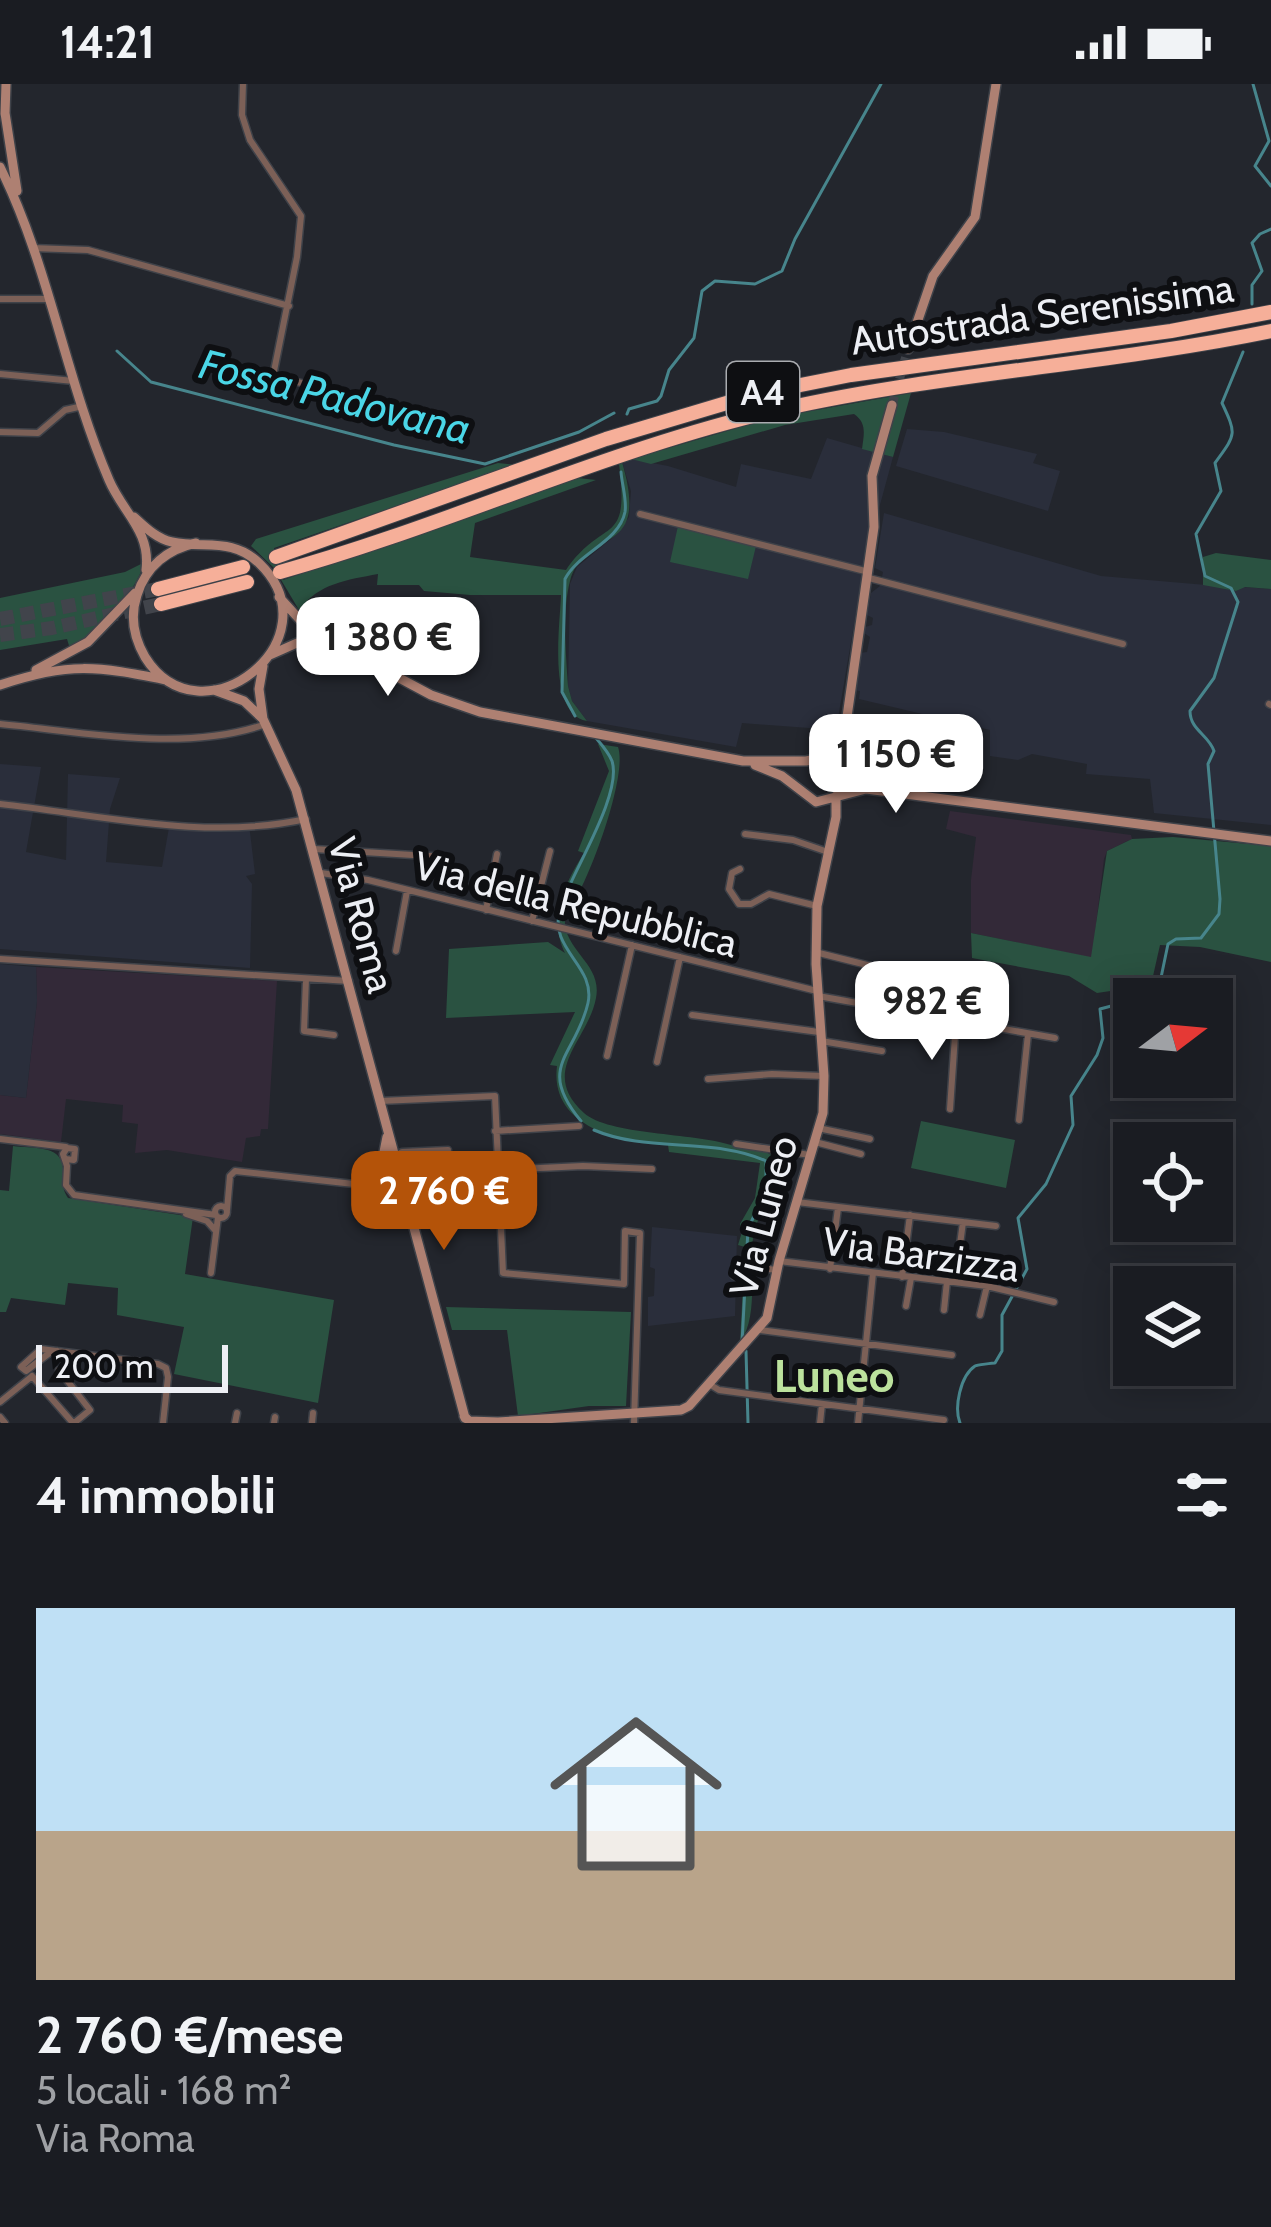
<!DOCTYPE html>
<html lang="it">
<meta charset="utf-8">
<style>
body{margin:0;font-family:Cabin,sans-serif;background:#23252a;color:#f1f3f6;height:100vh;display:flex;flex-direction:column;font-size:45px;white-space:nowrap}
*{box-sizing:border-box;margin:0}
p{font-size:39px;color:#9fa1a5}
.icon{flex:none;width:66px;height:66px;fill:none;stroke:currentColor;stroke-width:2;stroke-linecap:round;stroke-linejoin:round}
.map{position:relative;height:1339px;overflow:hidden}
.drawer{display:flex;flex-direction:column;background:#1a1c22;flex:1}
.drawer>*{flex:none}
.needle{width:78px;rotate:74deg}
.controls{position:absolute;left:1113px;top:894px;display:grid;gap:24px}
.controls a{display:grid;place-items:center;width:120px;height:120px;border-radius:0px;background:#1a1c22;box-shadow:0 6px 30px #0003,0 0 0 3px #383a40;font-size:60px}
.scale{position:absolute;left:36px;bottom:30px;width:192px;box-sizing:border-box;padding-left:12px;border:6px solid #edeff4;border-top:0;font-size:33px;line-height:42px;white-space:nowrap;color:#edeff4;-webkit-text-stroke:9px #0e0f12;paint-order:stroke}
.price{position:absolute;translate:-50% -102px;padding:0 27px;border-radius:24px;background:#fff;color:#222;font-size:39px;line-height:78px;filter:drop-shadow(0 3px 6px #0008)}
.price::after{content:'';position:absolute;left:50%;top:72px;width:36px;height:27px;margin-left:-18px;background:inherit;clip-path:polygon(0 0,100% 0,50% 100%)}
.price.on{background:#b45309;color:#fff}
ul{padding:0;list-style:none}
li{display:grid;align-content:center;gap:24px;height:636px;padding:0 36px}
li span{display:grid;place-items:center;height:372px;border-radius:0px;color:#555}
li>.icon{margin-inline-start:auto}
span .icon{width:216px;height:216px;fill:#fffc;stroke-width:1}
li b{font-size:51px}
h2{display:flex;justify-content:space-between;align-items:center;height:144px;padding:0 36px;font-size:51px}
.status{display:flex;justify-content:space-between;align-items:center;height:84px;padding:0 60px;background:#1a1c22;direction:ltr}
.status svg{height:33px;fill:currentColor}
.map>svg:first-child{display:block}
.commercial{fill:#332938}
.built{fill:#2a2e3b}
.green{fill:#2a5241}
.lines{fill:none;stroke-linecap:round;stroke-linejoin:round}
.stream{stroke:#47858c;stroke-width:3}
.secondary-tunnel{stroke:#41444b;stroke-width:9;stroke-dasharray:9 4.5;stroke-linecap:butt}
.highway-tunnel{stroke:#41444b;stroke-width:14;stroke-dasharray:14 7;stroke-linecap:butt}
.street-casing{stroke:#3f4249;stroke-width:9}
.secondary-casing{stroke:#3f4249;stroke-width:12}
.highway-casing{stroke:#3f4249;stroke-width:16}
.street{stroke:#7c6057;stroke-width:6}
.secondary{stroke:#ae8072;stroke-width:9}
.highway{stroke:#f6af99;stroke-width:14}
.labels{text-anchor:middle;stroke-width:12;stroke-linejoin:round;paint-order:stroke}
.shield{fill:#0e0f12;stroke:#aaacb0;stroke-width:3}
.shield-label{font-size:36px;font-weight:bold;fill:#edeff4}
.street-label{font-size:39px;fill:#edeff4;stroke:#0e0f12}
.water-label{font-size:42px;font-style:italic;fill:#4ad6e7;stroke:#0e0f12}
.quarter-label{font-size:45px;font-weight:bold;fill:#bce29d;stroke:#0e0f12}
</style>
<div class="status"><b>14:21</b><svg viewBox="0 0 49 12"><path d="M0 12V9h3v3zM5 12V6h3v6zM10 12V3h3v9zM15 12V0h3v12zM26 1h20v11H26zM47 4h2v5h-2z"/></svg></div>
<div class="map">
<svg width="1271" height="1339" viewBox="0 0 1271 1339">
<rect width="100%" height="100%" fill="#23262d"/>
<path class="commercial" d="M950,727L1131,751L1132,755L1107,767L1104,775L1092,874L971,849V796L976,753L946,745Z
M36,883L277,897L268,1045H261L260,1052L246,1054L242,1078L167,1066L135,1069L138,1040L122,1038L123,1021L66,1015L61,1058L0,1050V1011L26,1014L37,917Z"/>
<path class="built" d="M907,345L944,348L1037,370L1033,379L1060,387L1048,427L896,382Z
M827,354L893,373L865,476L836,646L742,639L736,663L587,637L572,617L568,602L570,500L577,483L618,449L629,433L631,407L622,378L631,375L668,382L736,403L741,380L811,395Z
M884,429L1101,492L1218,502L1236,507L1243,503L1271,505V741L1154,729L1150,695L1086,690L1087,680L1032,670L1018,676L990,672V646L859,615L860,607L855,606L860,569L867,568L870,553L864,549L865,543L872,541L873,534L867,531L871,509L880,502L883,488L875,484Z
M0,680L41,683L26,768L66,776L68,690L120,694L110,725L106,778L162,783L170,738L249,740L255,790L246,792L252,800L250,884L0,865Z
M0,880L36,883L37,917L26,1014L0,1011Z
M652,1143L737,1152L735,1232L648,1242V1213L654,1212L655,1185L650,1183Z"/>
<path class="green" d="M911,309L893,373L862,365C864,350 867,339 854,330L785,341L651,380L631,375L772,334Z
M622,378C651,477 586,440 570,497C562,527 566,571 568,602L572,617L587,637C547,630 560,542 561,511H470L424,507L419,501H377L378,490C347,496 319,499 299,526L274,484L251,462L256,455L498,379L516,381L274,464L283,496L578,394L596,396L475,439L470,473L566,486C604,431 630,465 619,380Z
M678,442L756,462L748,495L670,478Z
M1216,469L1271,476V505L1245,503L1236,507L1203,501V473Z
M145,478C131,517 102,542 70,565L67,555L0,566V514L125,488Z
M598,660L618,663C628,691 590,794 573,819C567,828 567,816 565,832C561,866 603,879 596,914C588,957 538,987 584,1029C608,1051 694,1049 731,1061C746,1066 761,1063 774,1073C780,1105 758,1125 753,1154C749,1185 759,1233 740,1258L745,1163L738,1161L742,1148L740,1140L755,1114L760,1079L669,1068L668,1061C623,1059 549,1044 557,982L550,981L575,928L446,934L449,865L548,858L565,869C548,835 565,799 584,769L578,767L609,687Z
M1173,753L1271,762V878L1200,863L1160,861L1151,901L1097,909L1069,892L972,874L971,849L1091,873L1107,767L1132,755Z
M921,1037L1015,1056L1006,1104L911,1084Z
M13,1062C32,1065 61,1060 63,1084C65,1098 60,1102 68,1114L193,1133L185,1190L334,1216L318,1319L174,1290L184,1243L117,1231L118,1204L68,1199L65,1221L11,1214L6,1228H0V1106L9,1107Z
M446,1223L631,1228L626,1322H589L518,1332L507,1246H452Z"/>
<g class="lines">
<path class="stream" d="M1253,0L1269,57L1255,82L1271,102
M1252,220V201L1262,187L1252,159L1260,150L1271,145
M117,267L151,298L394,361L485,380L579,348L614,329
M627,330L629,325L657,317L661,312L669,286L694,254L702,207L715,197L755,200L782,187L795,155L881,0
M575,632L562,608L565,495C578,469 619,458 625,428C627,416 622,401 621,388
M1140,915L1158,908L1168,860L1176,855L1201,854L1219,830L1220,815L1208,680L1214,667C1209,651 1190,646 1190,627L1214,594L1238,518L1231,504L1205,492L1196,450L1221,407L1215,379C1236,350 1237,351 1222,319L1243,268
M581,1037C535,982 576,972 588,919C596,881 548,866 560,825C570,791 623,711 612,677C609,669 602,661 596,654
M594,1046C647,1069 714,1053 766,1077V1106L748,1145L742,1259
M746,1267L748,1339
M960,1339C954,1324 960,1292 975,1282C977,1281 993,1279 995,1279L1002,1267V1231L1027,1185L1018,1134L1046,1100L1073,1041L1071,1012L1097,971L1103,954L1100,925L1134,916"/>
<path class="secondary-tunnel" d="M892,321L908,265"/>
<path class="highway-tunnel" d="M0,535L158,505
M0,551L52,544L161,520"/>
<defs>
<path id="street" d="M243,0L242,31L250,56L301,132L297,173L273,292L391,321
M32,164L88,166L289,222
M0,215H49
M0,290L74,297
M0,348L38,349L65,326L83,322
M640,430L869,488
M869,494L1123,560
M1269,620L1271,621
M0,640C84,648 184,669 266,640
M0,720C100,731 206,757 306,735
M745,750L793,756L828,768
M314,765L446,773
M740,785L732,789L729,805L739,820H751L769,810L817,822
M321,789L368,796L817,907
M486,826L497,770
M532,837L550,767
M396,867L407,807
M815,868L887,886
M0,875L349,897
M306,895L304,947L334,951
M818,912L1055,954
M692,931L819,948
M919,931L931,882
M991,943L1001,890
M821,957L882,967
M607,972L632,861
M657,978L680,873
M708,995L772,990L824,992
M380,1017L495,1012L503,1189L624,1200L625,1147L640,1149L634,1339
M950,1025L956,937
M1019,1036L1028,950
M818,1044L870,1055
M495,1047L579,1042
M0,1055L66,1063
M815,1058L861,1070
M736,1060L810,1071
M395,1073L402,1068L448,1066
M65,1075L74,1076L75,1065L67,1064L63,1070L67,1082L66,1101L74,1111L216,1131
M497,1086L583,1082L652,1085
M400,1090L480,1087
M797,1118L996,1142
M215 1128a6 6 0 1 1 12 0a6 6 0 1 1-12 0Z
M227,1126L230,1092L235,1087L363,1101L390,1098
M186,1130L207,1137L215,1146
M779,1177L987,1202L1054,1218
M830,1185L838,1124
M211,1189L218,1133
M734,1192L741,1182L777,1186
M902,1193L910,1131
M955,1198L963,1138
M906,1222L911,1194
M944,1226L947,1197
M980,1231L987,1202
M760,1246L952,1271
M52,1267L26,1287L21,1283L41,1265C80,1270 119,1275 158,1280L166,1284L168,1293L163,1339
M57,1267L70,1286
M59,1286L90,1326L74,1339
M32,1292L73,1339
M709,1300L719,1306L944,1336
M0,1318L31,1293
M0,1333L5,1339
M235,1339L237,1329
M274,1339L275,1333
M312,1339L313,1329
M820,1339L822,1320
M858,1339L873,1189"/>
<path id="secondary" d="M5,29L17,107
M5,30L6,0
M0,83C49,181 65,294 109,396C123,429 151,447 146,486
M908,265L933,192L975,133L996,0
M134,433C145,443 157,455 172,458C204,465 232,453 259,479C338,555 201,663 145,573C134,554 130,532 137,511C146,482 168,465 196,459
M279,513L301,537L345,565L431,611L480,628L743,677H806L827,673L846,693L866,705
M270,571L297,559L333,562
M263,582L259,605L263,635
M36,586L88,558L135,509
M0,601C69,578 97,582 166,596
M214,606L244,617L263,635L296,706L410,1129
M755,681L782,692L816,718L866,705L1271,757
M840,682L874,443L872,392L892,321
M387,1053L380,1088L399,1105L410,1129L465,1334
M464,1332L469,1337L498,1338L681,1326L689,1322L767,1234L779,1177L823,1029L824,992L816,880L817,822L836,733V712"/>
<path id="highway" d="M276,473L606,355L760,309L851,291L1171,247L1271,228
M280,488C442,443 595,371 757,331C926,290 1101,282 1271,247
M158,505L243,483
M161,520L247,498"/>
</defs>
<use href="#street" class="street-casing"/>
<use href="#secondary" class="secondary-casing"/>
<use href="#highway" class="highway-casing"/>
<use href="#street" class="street"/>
<use href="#secondary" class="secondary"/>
<use href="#highway" class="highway"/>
</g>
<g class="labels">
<rect class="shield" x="727" y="278" width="72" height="60" rx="9"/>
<g class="shield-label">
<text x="763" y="321">A4</text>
</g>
<g class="street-label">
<text transform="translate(1042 230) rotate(-8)" y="14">Autostrada Serenissima</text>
<text transform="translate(576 820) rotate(14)" y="14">Via della Repubblica</text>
<text transform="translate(362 831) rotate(75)" y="14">Via Roma</text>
<text transform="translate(763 1132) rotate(-75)" y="14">Via Luneo</text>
<text transform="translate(921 1170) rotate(8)" y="14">Via Barzizza</text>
</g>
<g class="water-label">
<text transform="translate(335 312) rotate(14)" y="15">Fossa Padovana</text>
</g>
<g class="quarter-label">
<text x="834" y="1308">Luneo</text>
</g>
</g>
</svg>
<div class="controls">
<a><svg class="needle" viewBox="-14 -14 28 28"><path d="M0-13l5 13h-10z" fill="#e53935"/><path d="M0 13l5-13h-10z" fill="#9fa1a5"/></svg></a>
<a><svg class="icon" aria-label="locate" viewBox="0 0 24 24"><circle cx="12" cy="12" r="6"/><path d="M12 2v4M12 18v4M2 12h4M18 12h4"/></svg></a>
<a><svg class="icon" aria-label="layers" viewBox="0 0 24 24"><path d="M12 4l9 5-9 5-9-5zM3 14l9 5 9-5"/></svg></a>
</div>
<div class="scale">200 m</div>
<b class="price" style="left:388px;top:615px">1 380 €</b>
<b class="price" style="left:896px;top:732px">1 150 €</b>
<b class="price" style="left:932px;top:979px">982 €</b>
<b class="price on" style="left:444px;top:1169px">2 760 €</b>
</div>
<section class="drawer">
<h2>4 immobili<svg class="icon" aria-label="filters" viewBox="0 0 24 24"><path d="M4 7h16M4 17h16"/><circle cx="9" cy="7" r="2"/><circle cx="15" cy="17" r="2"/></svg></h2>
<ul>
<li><span style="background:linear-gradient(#bfe0f5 60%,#b9a48a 0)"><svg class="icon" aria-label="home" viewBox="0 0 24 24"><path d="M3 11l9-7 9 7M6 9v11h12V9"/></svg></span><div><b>2 760 €/mese</b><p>5 locali · 168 m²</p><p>Via Roma</p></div></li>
</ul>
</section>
